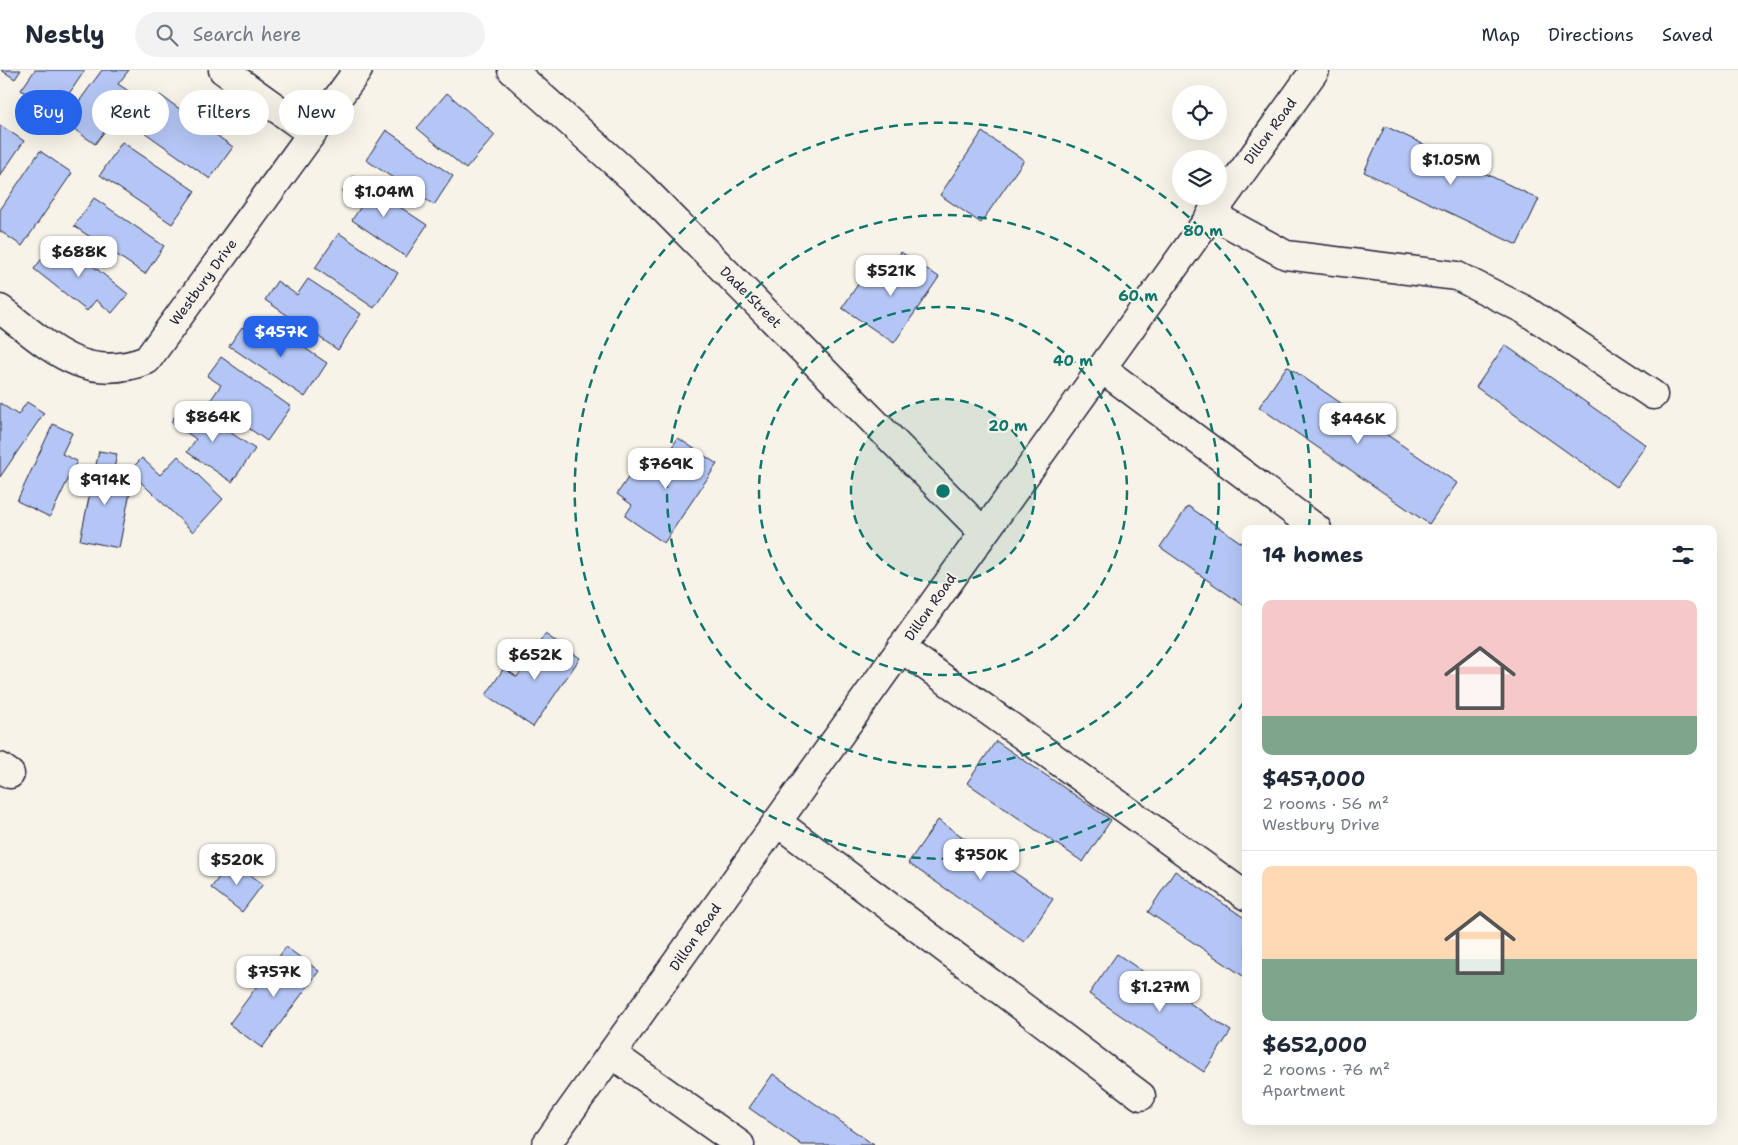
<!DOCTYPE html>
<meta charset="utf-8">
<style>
body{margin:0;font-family:"Shantell Sans",sans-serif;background:#f2f2f3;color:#1f2937;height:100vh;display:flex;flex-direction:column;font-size:19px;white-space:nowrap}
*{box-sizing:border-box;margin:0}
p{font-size:16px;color:#747a83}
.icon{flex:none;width:28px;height:28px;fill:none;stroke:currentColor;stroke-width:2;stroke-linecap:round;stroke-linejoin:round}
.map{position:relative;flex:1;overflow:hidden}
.sheet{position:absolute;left:1242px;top:455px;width:475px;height:600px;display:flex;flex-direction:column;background:#fff;border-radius:10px;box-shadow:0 5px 20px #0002}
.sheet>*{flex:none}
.banner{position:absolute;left:15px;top:20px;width:475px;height:45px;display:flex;gap:10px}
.fabs{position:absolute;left:1172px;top:15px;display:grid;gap:10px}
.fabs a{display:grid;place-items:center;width:55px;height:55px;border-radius:50%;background:#fff;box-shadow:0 5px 20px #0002;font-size:25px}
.price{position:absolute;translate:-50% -42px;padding:0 11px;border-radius:10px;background:#fff;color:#222;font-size:16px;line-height:32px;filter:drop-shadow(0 1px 2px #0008)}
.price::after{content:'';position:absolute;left:50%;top:30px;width:15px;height:11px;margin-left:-8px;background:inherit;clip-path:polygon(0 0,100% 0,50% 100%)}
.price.current{background:#2563eb;color:#fff}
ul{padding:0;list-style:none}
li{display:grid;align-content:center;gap:10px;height:265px;padding:0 20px}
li+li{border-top:1px solid #e0e1e3}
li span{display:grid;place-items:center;height:155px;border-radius:10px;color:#555}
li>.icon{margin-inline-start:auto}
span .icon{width:90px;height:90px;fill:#fffc;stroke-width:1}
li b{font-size:21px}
h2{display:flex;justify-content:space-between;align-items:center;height:60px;padding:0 20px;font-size:21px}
.pill{padding:0 18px;border-radius:22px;background:#fff;box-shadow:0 5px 20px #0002;font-size:18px;line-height:45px}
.pill.current{background:#2563eb;color:#fff}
header{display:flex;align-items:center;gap:30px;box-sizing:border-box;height:70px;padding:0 25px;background:#fff;border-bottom:1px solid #e0e1e3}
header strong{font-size:24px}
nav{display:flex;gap:28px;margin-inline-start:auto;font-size:18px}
.search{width:350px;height:45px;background:#f2f2f3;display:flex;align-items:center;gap:12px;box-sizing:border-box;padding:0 18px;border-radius:28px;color:#747a83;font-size:19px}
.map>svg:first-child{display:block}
.building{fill:#b4c6f5;stroke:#22223b}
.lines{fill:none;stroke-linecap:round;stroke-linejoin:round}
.minor-casing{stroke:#22223b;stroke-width:31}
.minor{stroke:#f7f3e8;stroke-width:28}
.ring{fill:none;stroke:#0f766e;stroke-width:2.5;stroke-dasharray:9 6}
.labels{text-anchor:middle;stroke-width:4;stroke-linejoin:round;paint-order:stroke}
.street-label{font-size:14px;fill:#22223b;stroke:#f7f3e8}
.centre{fill:#0f766e;stroke:#f7f3e8;stroke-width:2.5}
.ring-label{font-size:15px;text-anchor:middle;font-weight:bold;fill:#0f766e;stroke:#f7f3e8;stroke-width:4;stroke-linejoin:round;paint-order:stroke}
</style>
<header>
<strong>Nestly</strong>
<div class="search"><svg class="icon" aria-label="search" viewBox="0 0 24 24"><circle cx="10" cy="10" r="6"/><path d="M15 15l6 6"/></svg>Search here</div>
<nav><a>Map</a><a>Directions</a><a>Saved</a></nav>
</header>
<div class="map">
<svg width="1738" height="1075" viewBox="0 0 1738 1075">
<rect width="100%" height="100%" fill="#f7f3e8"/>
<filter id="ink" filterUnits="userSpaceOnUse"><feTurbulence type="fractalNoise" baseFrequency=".02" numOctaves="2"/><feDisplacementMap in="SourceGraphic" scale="10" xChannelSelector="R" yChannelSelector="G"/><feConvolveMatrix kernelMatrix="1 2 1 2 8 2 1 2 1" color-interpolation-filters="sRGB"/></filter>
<g filter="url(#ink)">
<path class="building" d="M1,0H21L15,9Z
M35,0H85L56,43L21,20Z
M102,0H129L118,14L133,24L95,74L64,52Z
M447,23L495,65L466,99L417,58Z
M160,25L233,77L210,109L137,57Z
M0,55L24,71L0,106Z
M1385,56L1539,129L1517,175L1364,102Z
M386,60L453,106L434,135L366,90Z
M982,62L1024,90L981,153L940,125Z
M122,72L195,121L172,154L100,105Z
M40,81L72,103L22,176L0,161V140Z
M353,106L427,155L406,187L352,150L362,135L342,122Z
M94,128L164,176L145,204L74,156Z
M339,163L398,203L374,238L315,198Z
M58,168L128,224L112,243L96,230L87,241L34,199Z
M901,182L939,207L894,273L842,238L867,201L882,211Z
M308,209L361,244L338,280L265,230L277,211L297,225Z
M270,255L327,293L305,327L229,276L242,257L260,270Z
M1505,275L1646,375L1616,417L1476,317Z
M221,287L291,337L267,371L210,331L221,315L207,306Z
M1287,296L1457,413L1429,454L1259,337Z
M27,332L44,343L0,407V333L18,345Z
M185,332L255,379L232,412L187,382L196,369L171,352Z
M53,354L72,363L62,384L77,391L50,447L17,431Z
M678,368L717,394L664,473L625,446L632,435L617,424L638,393L654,404Z
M99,381L117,384L110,418L130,422L119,478L80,470Z
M178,386L223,429L193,462L129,401L142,388L160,405Z
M1188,436L1246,476V537L1160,477Z
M545,564L580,588L533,657L486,625L504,598L517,607Z
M996,671L1111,750L1083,792L967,713Z
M938,750L1053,829L1024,872L908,793Z
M231,791L263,814L242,842L211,818Z
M1175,801L1246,849V908L1148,842Z
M286,877L319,901L262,978L229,954Z
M1117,884L1231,961L1204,1002L1089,924Z
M773,1004L874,1075H802L749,1038Z"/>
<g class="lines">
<defs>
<path id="minor" d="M223,0L311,63
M512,0L641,116L983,462
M1211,144L1286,185L1457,206L1525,240L1653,325
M0,239C48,275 83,315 147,290L358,0
M1101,298L1317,459
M901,578L1246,826
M0,697L10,704
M777,752L1141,1026
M612,984L740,1075
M546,1075L1315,0"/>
</defs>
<use href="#minor" class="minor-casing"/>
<use href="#minor" class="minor"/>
</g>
</g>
<circle cx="943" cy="421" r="92" fill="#0f766e" fill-opacity=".12"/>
<g class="ring">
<circle cx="943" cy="421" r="92"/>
<circle cx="943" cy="421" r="184"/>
<circle cx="943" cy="421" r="276"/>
<path d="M1244 632A368 368 0 1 1 1309 456"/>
</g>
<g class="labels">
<g class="street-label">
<text transform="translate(1270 61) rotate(-54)" y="5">Dillon Road</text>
<text transform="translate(203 212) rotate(-54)" y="5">Westbury Drive</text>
<text transform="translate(751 227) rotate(45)" y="5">Dade Street</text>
<text transform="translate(930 537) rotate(-55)" y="5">Dillon Road</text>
<text transform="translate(695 867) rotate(-55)" y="5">Dillon Road</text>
</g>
</g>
<circle cx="943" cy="421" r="8" class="centre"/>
<g class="ring-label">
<text x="1203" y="166">80 m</text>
<text x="1138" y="231">60 m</text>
<text x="1073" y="296">40 m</text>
<text x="1008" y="361">20 m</text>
</g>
</svg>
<div class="fabs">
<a><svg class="icon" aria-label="locate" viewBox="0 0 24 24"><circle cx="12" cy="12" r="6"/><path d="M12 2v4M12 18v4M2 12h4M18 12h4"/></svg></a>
<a><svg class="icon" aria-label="layers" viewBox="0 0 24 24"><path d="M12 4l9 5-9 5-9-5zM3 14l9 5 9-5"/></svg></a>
</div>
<b class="price" style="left:1451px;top:116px">$1.05M</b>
<b class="price" style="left:384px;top:148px">$1.04M</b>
<b class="price" style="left:79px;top:208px">$688K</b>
<b class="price" style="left:891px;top:227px">$521K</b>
<b class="price current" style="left:281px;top:288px">$457K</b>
<b class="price" style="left:213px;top:373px">$864K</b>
<b class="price" style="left:1358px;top:375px">$446K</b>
<b class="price" style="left:666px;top:420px">$769K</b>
<b class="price" style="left:105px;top:436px">$914K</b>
<b class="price" style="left:535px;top:611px">$652K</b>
<b class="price" style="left:981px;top:811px">$750K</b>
<b class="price" style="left:237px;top:816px">$520K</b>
<b class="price" style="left:274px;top:928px">$757K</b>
<b class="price" style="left:1160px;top:943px">$1.27M</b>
<div class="banner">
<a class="pill current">Buy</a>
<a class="pill">Rent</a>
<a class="pill">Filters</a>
<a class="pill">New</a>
</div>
<section class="sheet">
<h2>14 homes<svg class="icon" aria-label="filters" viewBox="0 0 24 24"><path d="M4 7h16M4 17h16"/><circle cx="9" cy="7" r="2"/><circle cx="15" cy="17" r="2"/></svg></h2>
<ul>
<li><span style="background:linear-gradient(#f6c9c9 75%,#7fa58c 0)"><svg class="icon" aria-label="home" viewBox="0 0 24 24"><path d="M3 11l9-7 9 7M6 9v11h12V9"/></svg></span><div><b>$457,000</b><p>2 rooms · 56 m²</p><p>Westbury Drive</p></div></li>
<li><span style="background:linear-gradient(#ffd9b3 60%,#7fa58c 0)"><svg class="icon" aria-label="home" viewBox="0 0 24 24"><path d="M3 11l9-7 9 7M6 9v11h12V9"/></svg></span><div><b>$652,000</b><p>2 rooms · 76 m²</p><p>Apartment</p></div></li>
</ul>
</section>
</div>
